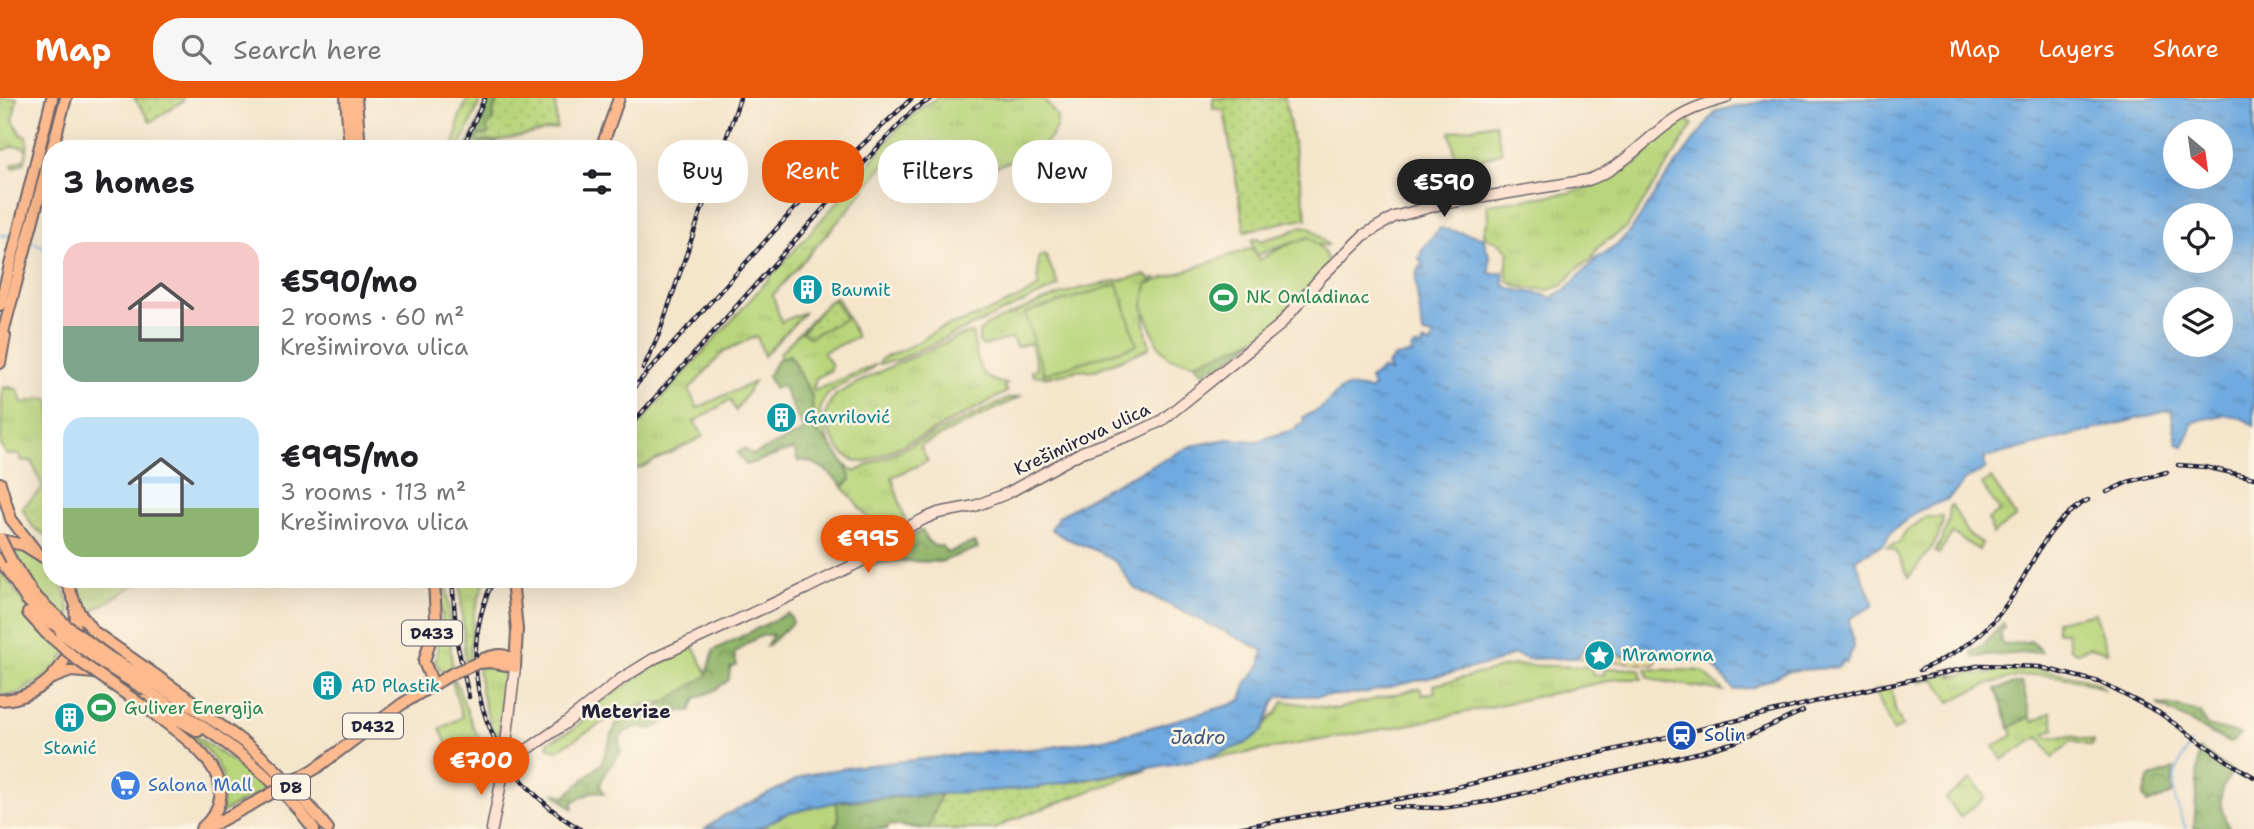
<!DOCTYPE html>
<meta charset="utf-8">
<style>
body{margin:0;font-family:"Shantell Sans",sans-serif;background:#f6f6f6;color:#202124;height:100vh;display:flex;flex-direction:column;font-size:26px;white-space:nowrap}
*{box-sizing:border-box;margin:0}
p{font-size:23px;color:#757577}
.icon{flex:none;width:38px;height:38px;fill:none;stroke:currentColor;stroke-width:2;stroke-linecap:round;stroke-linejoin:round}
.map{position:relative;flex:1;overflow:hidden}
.sheet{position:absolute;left:42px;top:42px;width:595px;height:448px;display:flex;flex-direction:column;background:#fff;border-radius:28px;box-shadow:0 7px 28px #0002}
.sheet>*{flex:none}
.banner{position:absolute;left:658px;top:42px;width:665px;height:63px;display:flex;gap:14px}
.needle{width:46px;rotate:151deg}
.controls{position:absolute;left:2163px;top:21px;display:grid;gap:14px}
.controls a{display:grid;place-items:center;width:70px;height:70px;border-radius:50%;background:#fff;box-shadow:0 7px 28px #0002;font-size:35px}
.price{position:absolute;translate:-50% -60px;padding:0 16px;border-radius:24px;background:#ea580c;color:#fff;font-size:23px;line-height:46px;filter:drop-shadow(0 2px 4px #0008)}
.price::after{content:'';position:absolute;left:50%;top:42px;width:21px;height:16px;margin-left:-10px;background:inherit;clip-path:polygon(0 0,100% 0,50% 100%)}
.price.on{background:#222;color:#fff}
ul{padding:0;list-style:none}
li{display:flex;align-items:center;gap:21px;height:175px;padding:0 21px}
li span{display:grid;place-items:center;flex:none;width:196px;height:140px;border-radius:21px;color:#555}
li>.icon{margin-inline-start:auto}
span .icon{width:84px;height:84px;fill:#fffc;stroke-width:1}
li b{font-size:30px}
h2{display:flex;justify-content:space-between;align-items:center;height:84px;padding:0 21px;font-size:30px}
.chip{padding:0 24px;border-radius:28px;background:#fff;box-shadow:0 7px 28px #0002;font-size:24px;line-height:63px}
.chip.on{background:#ea580c;color:#fff}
header{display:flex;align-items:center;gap:42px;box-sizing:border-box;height:98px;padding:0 35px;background:#ea580c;color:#fff}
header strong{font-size:33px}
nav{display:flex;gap:38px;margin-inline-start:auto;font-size:24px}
.search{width:490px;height:63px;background:#f6f6f6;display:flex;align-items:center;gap:18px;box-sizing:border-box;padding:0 24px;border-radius:28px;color:#757577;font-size:26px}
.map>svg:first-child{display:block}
.grass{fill:url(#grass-tufts);stroke:#6e7c5c;stroke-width:2}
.forest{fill:url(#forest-crowns);stroke:#5a6c54;stroke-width:2}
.sand{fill:url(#sand-dots);stroke:#887e6c;stroke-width:2}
.park{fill:url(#park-dots);stroke:#6e7c5c;stroke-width:2}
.pitch{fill:#b9d57c;stroke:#6e7c5c;stroke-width:2}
.water{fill:url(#water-ripples);stroke:#49668e;stroke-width:2;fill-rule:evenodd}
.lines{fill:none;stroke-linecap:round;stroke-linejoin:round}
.stream{stroke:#70aae0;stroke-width:2}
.secondary-casing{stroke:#6c666d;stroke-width:13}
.primary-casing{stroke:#6c666d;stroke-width:14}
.trunk-casing{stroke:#6c666d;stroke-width:14}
.secondary{stroke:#fee3d2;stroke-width:10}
.primary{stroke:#fcba8e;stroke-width:10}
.trunk{stroke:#fcba8e;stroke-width:10}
.rail-casing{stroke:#22223b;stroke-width:4.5}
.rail{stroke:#fcf5e5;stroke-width:2;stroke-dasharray:5;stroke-linecap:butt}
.secondary-bridge-casing{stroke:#6c666d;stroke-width:13;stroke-linecap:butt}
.primary-bridge-casing{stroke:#6c666d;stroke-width:14;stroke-linecap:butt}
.trunk-bridge-casing{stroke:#6c666d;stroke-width:14;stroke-linecap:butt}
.secondary-bridge{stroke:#fee3d2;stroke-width:10}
.primary-bridge{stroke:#fcba8e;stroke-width:10}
.trunk-bridge{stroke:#fcba8e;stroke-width:10}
.labels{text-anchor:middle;stroke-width:5;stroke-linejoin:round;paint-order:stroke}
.shield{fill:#fcf5e5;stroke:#63616e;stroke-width:2}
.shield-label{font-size:16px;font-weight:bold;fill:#22223b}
.culture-label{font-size:18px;fill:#0d838f;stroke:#fcf5e5;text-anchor:start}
.leisure-label{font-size:18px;fill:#27864d;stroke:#fcf5e5;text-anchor:start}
.street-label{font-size:18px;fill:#22223b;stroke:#fcf5e5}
.transit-label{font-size:18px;fill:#164399;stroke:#fcf5e5;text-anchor:start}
.shop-label{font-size:18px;fill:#366cbe;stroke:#fcf5e5;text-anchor:start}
.neighbourhood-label{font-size:19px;font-weight:bold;fill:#22223b;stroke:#fcf5e5}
.water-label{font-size:19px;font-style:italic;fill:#41587d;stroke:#fcf5e5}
</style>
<header>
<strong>Map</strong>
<div class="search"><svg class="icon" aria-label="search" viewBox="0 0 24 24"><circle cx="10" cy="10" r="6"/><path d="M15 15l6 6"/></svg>Search here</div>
<nav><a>Map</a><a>Layers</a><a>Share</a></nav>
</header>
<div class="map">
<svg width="2254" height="731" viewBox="0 0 2254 731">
<defs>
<pattern id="grass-tufts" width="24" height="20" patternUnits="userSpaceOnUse" patternTransform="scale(1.75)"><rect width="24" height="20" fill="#b9d57c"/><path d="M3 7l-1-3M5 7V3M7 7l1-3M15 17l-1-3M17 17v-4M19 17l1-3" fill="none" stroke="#9fb76c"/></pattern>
<pattern id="forest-crowns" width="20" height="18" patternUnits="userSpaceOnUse" patternTransform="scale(1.75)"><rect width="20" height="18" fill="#92b66c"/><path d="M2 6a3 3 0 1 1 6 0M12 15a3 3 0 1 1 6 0" fill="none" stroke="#77945a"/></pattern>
<pattern id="sand-dots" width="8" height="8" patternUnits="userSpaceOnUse" patternTransform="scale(1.75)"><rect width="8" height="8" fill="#eeda9e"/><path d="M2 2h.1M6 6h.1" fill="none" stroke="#ccbb89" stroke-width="1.8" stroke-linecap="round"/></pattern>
<pattern id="park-dots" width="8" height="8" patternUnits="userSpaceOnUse" patternTransform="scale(1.75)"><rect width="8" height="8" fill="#b9d57c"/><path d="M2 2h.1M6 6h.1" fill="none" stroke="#9fb76c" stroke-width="1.8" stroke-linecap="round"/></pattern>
<pattern id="water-ripples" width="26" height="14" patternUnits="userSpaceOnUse" patternTransform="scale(1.75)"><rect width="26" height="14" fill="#70aae0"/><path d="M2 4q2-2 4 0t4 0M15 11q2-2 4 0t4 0" fill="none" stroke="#5c8ab7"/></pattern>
</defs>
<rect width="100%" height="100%" fill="#fcf5e5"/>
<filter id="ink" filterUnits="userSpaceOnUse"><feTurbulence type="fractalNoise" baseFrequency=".0143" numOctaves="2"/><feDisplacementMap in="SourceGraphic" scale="14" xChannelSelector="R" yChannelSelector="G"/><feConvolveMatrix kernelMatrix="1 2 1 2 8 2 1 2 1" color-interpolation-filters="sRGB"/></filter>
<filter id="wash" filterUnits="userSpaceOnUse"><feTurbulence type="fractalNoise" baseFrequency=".00686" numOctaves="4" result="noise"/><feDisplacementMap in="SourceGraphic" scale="28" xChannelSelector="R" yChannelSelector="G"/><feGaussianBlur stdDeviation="1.57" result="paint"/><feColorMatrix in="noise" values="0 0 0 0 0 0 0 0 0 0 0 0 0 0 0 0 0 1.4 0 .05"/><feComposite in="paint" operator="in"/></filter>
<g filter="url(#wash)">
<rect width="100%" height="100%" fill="#f5e5cb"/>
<path class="grass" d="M0,0H17L13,21L21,37L27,38C28,48 28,56 24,65L14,70L12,67L25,61L27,53L24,49L14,48L4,52L0,49Z
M468,0H482L459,51H451L456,41L459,20Z
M937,0H1043L1057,18V28L1052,38L1037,53L951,86L953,93L945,96L942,90L949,86L939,67L929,73L901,45L848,112L773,197L781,224L805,214L764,258L757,238L724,253L689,292L697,310L754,284L736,313L730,302L694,324L704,338L642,369L628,372V338L860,79C881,49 904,18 937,0Z
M1684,18L1693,27L1627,129L1597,150L1592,161L1575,173L1562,188L1547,192L1519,189L1508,183L1506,172L1509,154L1500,145L1486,140L1484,134L1488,122L1487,106L1569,95L1595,86L1638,64L1666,32Z
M1495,25L1502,54L1458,70L1450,34Z
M1302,128L1311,130L1328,147C1317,149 1310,143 1300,144C1285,145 1270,154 1255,157L1252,142L1258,140L1260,143L1288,135Z
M1045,156L1059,188L898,262L879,266L881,261C894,255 908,250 920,243C926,240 933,233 939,231C973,221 1006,207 1038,190V160Z
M1145,177L1152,182L1157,180L1147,186C1144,203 1143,231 1150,247L1148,251L1095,272L1075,273L1047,279L1033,277L1031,273L1037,270L1031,245L1016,249L1012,240L984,248L979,244V234L987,227L1045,202L1078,191Z
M837,199L857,239L823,254L831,266V272L816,280L813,293L875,267C869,275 861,277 852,281C816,298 813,312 830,346L813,331L812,299L790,257L781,260L779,256L828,204Z
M972,235C979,261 973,281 1007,286L1004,288L1007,294L927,336L866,364C843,367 832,340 823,322L830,304L836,297L851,288L892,268L960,238Z
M9,289L18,292L22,305L44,300L51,303V436L47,438L33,429L22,410L43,390L32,363L21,362L20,356L7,357L1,348L2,290Z
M1022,298L920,348L928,363L892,379L906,425L879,445L873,426L843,389L851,382L846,367L854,374L1007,301Z
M1991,380L2016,419L1993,436L1988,421L2000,413L1982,387Z
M1952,407L1967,435L1982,446L1979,452L1952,435L1939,456L1935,454C1944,439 1949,427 1950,409Z
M1926,419H1943C1943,441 1922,461 1909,479L1895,452L1887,449L1899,445L1905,434Z
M11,448L37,459L51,471V481H58L67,498L71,523L38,492Z
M0,471L26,508L69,549L56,572L20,595L0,598Z
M74,481H144L91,514L128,552L96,529L86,514Z
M439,481H447L452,570L443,574L435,565L442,523Z
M460,481H485L474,516L469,563L465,564Z
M2095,515L2108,554L2090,549L2077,554L2070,551L2066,534H2057L2056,523Z
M1513,567L1592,569V576L1604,577L1605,570L1640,571L1642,581H1617L1412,626L1229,658L1206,660C1224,653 1243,648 1258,636C1266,630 1267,620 1277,615L1283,603L1336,611L1420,590L1422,597L1435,594L1434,587Z
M482,569L500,571L505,578L498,644C486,621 481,596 478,571Z
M2024,570C2042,571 2095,579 2104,591C2045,568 2005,574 1950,604L1935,581L1920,585L1919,581L1955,575L1950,579L1971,575L1980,577L1995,573H2020Z
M1646,571L1702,573L1724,593L1654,582L1648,579Z
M455,581L474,631L498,666L496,682L490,671L479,672L464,682L440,631L462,619L452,583Z
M1891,590L1896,614L1903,628L1893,633L1875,592Z
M2051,614L2055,631L2045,635L2047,639L2071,638L2093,643L2092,648L2071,643L2053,660L2039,639L2002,662L1994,648L2013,637L2010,630L2030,618L2033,624Z
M184,630L258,681L268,690L221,715C221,706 224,695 223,686C221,661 200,646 182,632Z
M1972,681L1985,700L1960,719L1946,700Z
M836,704L839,722L834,731H758L786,716Z"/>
<path class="forest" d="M489,0H503C492,7 493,23 490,35L482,38L479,44L498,43L486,51H466Z
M1256,241L1219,270L1214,268L1203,275L1194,265Z
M789,257L812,299L813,331C831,346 844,360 851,382L843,389C832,377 815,360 798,363L794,351L746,367L737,355L744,351L753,357L804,333L782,287L774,291L768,278L777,262Z
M922,432L927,442L934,448H942L947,455L974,444L978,450L940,464L896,463L872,467Z
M788,515L793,524L768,548H766L773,537C758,535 746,547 734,556L737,567L730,570L729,582L713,593L696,600L691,613C687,613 683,612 679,613C662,619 661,638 639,628L625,634L619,642L621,654L605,675L600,687L604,695L594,693L573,704V711L554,695L565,698L601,666L616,626L629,618H640L656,610L694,584L708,573L714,552Z
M2003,525L2004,530L2000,535L2003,547L2031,543L2042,554L1973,559L1972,554L1985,545Z
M2022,584L2030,618L2010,630L1996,591Z
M2157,606L2180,609L2201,615L2207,628L2240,636L2231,645L2227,644Z
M2199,651L2232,673C2218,695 2217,709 2230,731H2194Z
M2174,671L2171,688L2172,696L2147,706L2143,698L2149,680Z
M941,695L929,731L889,727L887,731H834L839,722L836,704Z"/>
<path class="sand" d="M1587,545L1624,559L1652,551L1660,559L1653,567L1577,560Z"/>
<path class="park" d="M134,0H183V3L151,24Z
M503,0H555L557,30L498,43H476L480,36L482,38L490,35L486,30L493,23C493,15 495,4 503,0Z
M1213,0H1285L1307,121H1299L1245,133L1224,12L1213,10Z
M835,202L845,221L809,239L802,234L828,204Z
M1147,672L1012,722L995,731H929L941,695L1035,690Z"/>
<path class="pitch" d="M1309,139C1319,148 1328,154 1328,168L1274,229L1244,246L1194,265L1169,260L1157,245L1143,208L1147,186L1252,150L1259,162L1285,148Z
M1118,186L1137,247L1044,276L1025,215Z
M693,548L708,577L664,604L644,607L609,621L557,652L549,650L548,644L574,631L599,605L648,572Z"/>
<path class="water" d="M1779,0H2254V328C2234,311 2216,318 2193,324L2184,348L2177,346L2171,312L1984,360L1986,371L1964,382L1959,390L1948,401L1918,413L1892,433L1884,446L1855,461L1874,507L1849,521L1854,549L1846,565L1843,562L1839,569L1788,573L1754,589L1734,592L1711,565L1660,559L1652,551L1642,559L1632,556L1624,559L1587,545L1577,560L1528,561L1513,556L1497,564L1364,595L1328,598H1280L1275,602L1262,633L1245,646L1206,660L1035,690L844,702L786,716L758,731H705L723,718L806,677L851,669L966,656L1046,650L1116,639L1233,606L1241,602L1247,584L1260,568L1263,552L1134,490L1117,465L1100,454L1063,439L1051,431L1058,419L1103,392L1191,348L1227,341L1256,343L1296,331V328L1304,324L1303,319C1308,316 1315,314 1320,311C1344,292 1335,284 1371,292L1373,289L1370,281L1382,271L1390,274L1387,267L1395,259L1413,256L1411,251L1415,248L1423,249V244L1431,246L1434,238L1423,236C1422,220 1411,181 1419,169L1424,171L1419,160L1423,150L1440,130L1483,139L1487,153L1490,157L1489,174L1493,176L1503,174L1504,187C1519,197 1537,191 1551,200L1565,192L1598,159L1616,148L1632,131L1662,85L1716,13ZM2175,33H2221V79H2175ZM2175,117H2221V163H2175ZM2175,201H2221V247H2175Z"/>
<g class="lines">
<path class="stream" d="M0,137L13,138
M31,143L51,152
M2186,731C2171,694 2167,681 2191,646"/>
</g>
</g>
<g filter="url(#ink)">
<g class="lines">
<defs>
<path id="secondary" d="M505,654L515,569
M512,662L563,627L621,581L655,560L807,490L872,458L912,427L924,421L938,415L975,408L1008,395L1082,354L1136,335L1161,323L1279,228L1322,178L1364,137L1394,119L1441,106L1588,82C1624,70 1645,40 1676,20C1691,10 1709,5 1726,0
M492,731L503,674"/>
<path id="primary" d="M346,0L350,51
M356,0L360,51
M601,51L619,0
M483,561C495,557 506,553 515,565
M478,565L490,564L515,569L517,532L512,481
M433,586L424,564L436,522L434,481
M315,671L402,606L453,575
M205,731L254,705"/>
<path id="trunk" d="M52,51L66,0
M0,207L52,0
M0,246L51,54
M0,265L5,238
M0,385L11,421L35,452
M0,442L24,447L51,464
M0,461L26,501L61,535
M11,462L33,496L67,528
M65,481L79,514L93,533L191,602
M28,515L46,535
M109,559C161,590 216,620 262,659C286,680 308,706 328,731
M105,567C180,614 260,657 314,731
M50,581L71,573L95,575
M0,602C47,601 81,555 75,511
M142,602L198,633
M153,615C188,642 253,684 201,731"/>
</defs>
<use href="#secondary" class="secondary-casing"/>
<use href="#primary" class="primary-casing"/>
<use href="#trunk" class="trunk-casing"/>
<use href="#secondary" class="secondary"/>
<use href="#primary" class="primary"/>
<use href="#trunk" class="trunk"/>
<defs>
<path id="rail" d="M462,51L485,0
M643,271L659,236L740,0
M628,296L795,110L912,0
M628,330L879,48L912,13L932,0
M2178,367L2205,369L2254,380
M2107,394L2128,384L2167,374
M452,481L457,545L469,599
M494,481C448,577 492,679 580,731
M1920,572C1957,556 1986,537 2009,503C2034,466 2046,424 2088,402
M1394,709L1441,710L1486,704L1701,654L1735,644L1803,613
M1232,731L1432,695L1881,588L1982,567L2039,569L2099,584L2158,614L2229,664L2254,679"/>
</defs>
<use href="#rail" class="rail-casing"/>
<use href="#rail" class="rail"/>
<defs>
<path id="secondary-bridge" d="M503,674L505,654"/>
<path id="primary-bridge" d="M453,575L478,565
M254,705L315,671"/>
<path id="trunk-bridge" d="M0,440L11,462
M67,528L109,559
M46,535L79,563L153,615
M61,535L105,567"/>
</defs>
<use href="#secondary-bridge" class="secondary-bridge-casing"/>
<use href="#primary-bridge" class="primary-bridge-casing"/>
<use href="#trunk-bridge" class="trunk-bridge-casing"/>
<use href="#secondary-bridge" class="secondary-bridge"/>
<use href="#primary-bridge" class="primary-bridge"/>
<use href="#trunk-bridge" class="trunk-bridge"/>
</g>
</g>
<defs>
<symbol id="building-disc" viewBox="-11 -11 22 22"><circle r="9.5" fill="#0f9aa8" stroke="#fcf5e5"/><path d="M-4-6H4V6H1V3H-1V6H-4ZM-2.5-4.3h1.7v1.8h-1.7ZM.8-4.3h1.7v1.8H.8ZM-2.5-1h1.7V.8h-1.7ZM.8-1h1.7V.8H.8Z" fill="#fff"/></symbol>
<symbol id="stadium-disc" viewBox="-11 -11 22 22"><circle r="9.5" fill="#2e9e5b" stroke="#fcf5e5"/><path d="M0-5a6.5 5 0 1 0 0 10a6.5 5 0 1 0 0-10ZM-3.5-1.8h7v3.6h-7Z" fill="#fff"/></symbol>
<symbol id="sight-disc" viewBox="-11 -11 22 22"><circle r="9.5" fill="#0f9aa8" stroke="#fcf5e5"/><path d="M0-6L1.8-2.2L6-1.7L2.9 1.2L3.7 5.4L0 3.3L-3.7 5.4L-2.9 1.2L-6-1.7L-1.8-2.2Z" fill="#fff"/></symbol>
<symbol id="station-disc" viewBox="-11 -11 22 22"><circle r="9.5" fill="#1a4fb4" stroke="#fcf5e5"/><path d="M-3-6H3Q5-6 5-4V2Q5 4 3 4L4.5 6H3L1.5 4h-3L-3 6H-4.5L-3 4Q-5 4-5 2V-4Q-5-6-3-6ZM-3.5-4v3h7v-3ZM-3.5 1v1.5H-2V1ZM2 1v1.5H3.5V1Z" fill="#fff"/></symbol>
<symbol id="supermarket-disc" viewBox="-11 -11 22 22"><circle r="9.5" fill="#3f7fe0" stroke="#fcf5e5"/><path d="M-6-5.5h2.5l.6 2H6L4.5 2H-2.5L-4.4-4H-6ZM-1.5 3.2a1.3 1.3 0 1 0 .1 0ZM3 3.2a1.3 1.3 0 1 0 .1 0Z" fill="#fff"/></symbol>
</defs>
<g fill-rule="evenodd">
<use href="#building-disc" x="790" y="174" width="35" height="35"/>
<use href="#stadium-disc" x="1206" y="182" width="35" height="35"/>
<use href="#building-disc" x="764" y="302" width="35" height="35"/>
<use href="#sight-disc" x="1582" y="540" width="35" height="35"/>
<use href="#building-disc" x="310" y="570" width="35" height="35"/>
<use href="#stadium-disc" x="84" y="592" width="35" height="35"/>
<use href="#building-disc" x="52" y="602" width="35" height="35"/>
<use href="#station-disc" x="1664" y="620" width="35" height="35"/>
<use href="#supermarket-disc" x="108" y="670" width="35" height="35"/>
</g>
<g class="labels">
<g class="shield">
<rect x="402" y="522.5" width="60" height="25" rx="5"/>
<rect x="343" y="615.5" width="60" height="25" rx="5"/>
<rect x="272" y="676.5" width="38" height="25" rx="5"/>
</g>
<g class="shield-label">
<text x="432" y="541">D433</text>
<text x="373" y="634">D432</text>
<text x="291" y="695">D8</text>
</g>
<g class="culture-label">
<text x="831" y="198">Baumit</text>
<text x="804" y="325">Gavrilović</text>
<text x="1622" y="563">Mramorna</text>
<text x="351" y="594">AD Plastik</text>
<text x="70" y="656" text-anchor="middle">Stanić</text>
</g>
<g class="leisure-label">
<text x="1246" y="205">NK Omladinac</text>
<text x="124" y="616">Guliver Energija</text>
</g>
<g class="street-label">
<text transform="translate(1082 341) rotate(-25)" y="6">Krešimirova ulica</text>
</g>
<g class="transit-label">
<text x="1704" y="643">Solin</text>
</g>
<g class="shop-label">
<text x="148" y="693">Salona Mall</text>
</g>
<g class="neighbourhood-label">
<text x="626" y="620">Meterize</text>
</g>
<g class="water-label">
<text x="1198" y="646">Jadro</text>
</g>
</g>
</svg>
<div class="controls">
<a><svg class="needle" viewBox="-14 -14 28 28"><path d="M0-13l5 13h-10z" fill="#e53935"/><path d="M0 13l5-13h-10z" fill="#757577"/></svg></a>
<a><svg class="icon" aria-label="locate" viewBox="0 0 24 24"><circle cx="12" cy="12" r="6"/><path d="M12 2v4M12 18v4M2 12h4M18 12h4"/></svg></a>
<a><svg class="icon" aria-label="layers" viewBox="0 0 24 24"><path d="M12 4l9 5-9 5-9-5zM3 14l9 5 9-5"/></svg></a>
</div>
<b class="price on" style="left:1444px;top:121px">€590</b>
<b class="price" style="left:868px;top:477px">€995</b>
<b class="price" style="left:481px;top:699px">€700</b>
<div class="banner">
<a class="chip">Buy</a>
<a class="chip on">Rent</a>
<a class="chip">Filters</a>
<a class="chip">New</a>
</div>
<section class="sheet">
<h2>3 homes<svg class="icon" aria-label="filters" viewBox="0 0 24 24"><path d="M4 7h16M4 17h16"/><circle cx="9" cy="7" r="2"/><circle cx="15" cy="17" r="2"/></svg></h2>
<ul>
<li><span style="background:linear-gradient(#f6c9c9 60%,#7fa58c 0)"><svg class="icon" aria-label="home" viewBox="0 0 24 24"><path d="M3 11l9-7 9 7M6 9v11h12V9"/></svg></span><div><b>€590/mo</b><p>2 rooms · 60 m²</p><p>Krešimirova ulica</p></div></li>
<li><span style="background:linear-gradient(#bfe0f5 65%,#8fb573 0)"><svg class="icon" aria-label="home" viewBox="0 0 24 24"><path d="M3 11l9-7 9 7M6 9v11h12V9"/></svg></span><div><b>€995/mo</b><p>3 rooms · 113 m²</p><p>Krešimirova ulica</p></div></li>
</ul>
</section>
</div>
